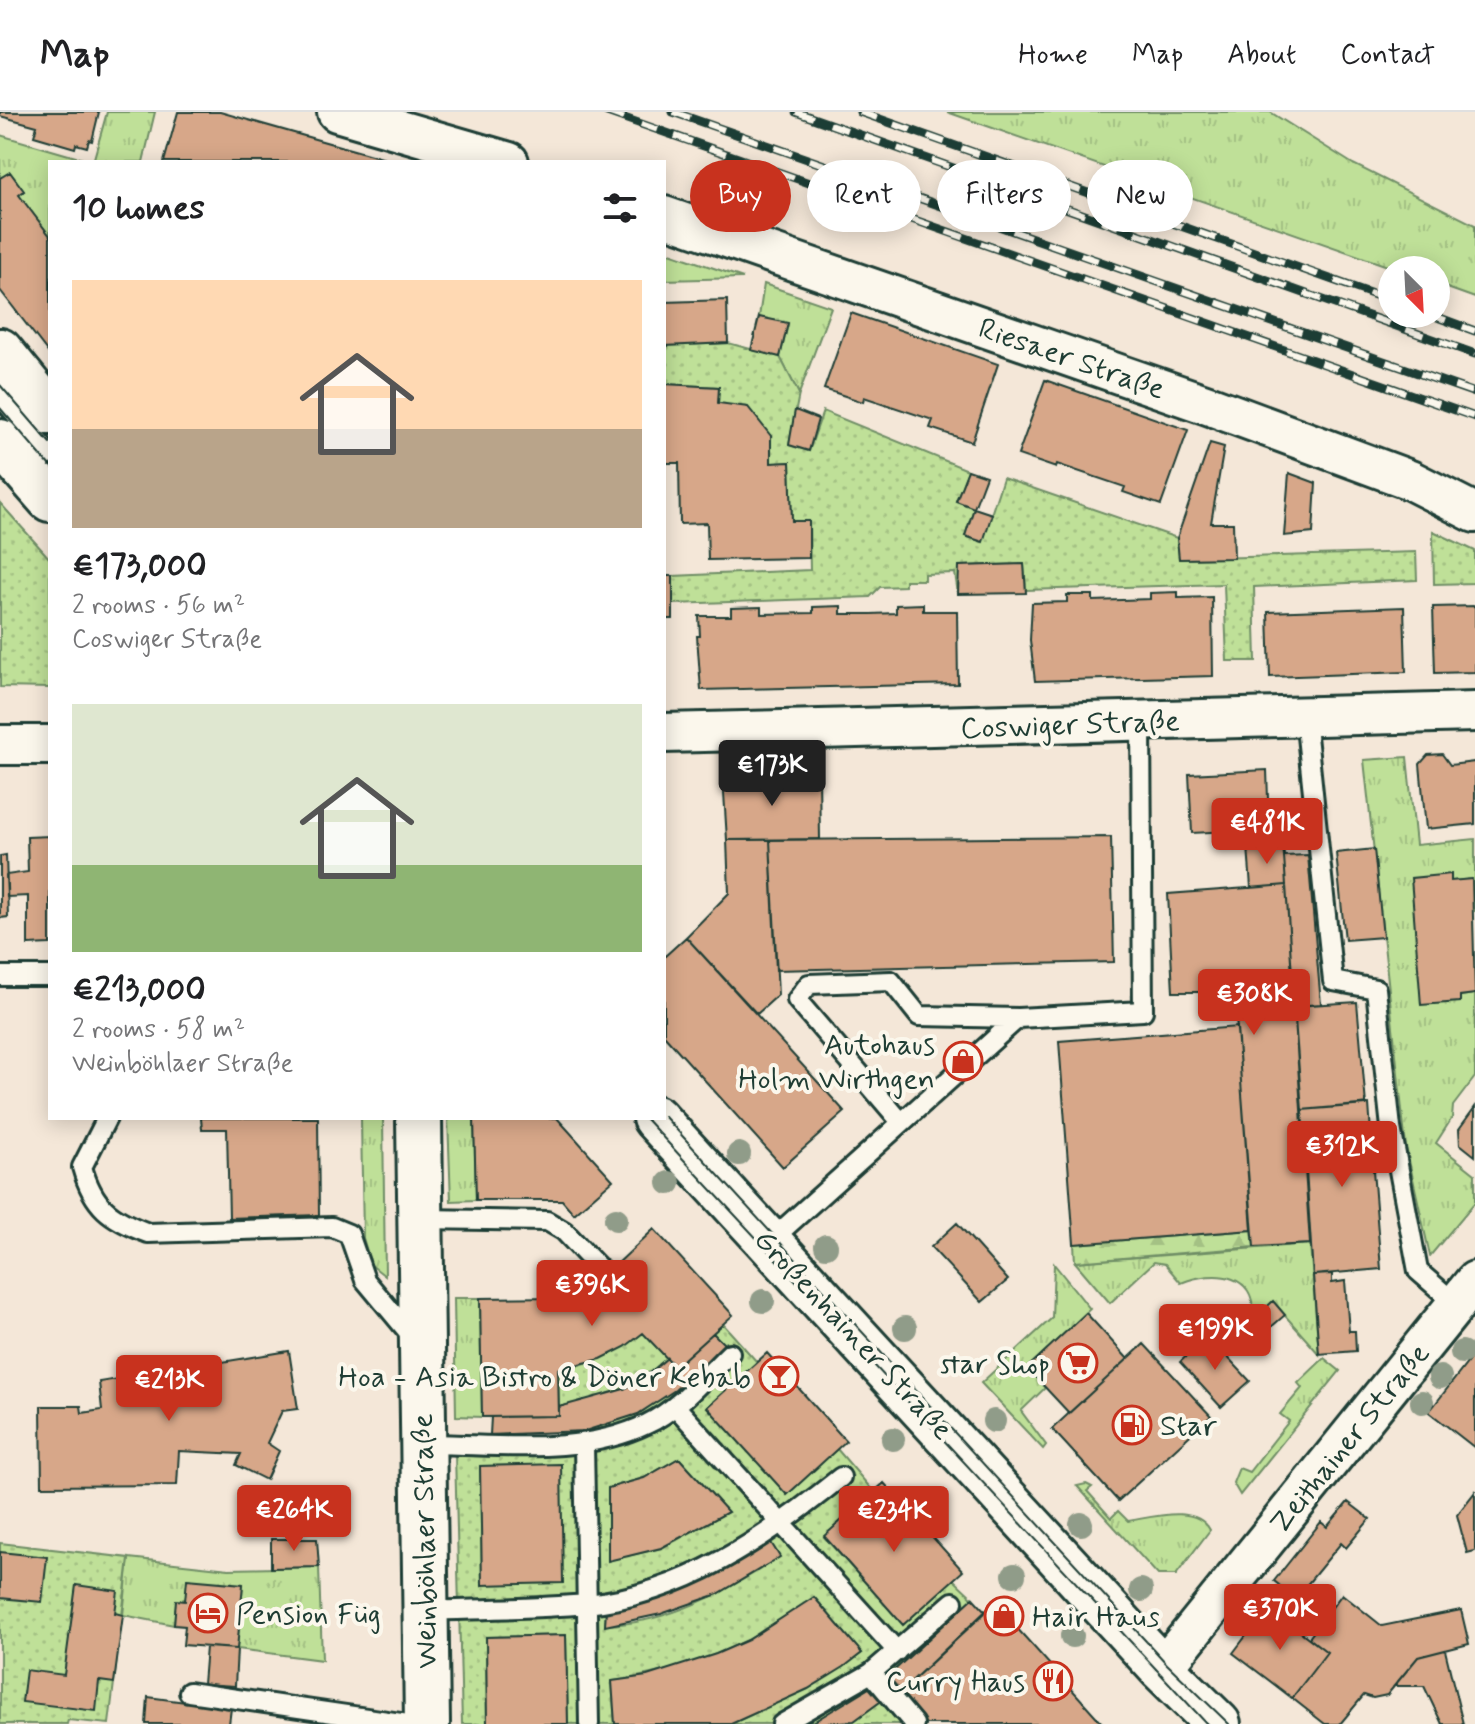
<!DOCTYPE html>
<meta charset="utf-8">
<style>
body{margin:0;font-family:Mynerve,sans-serif;background:#f6f6f6;color:#202124;height:100vh;display:flex;flex-direction:column;font-size:30px;white-space:nowrap}
*{box-sizing:border-box;margin:0}
p{font-size:26px;color:#757577}
.icon{flex:none;width:44px;height:44px;fill:none;stroke:currentColor;stroke-width:2;stroke-linecap:round;stroke-linejoin:round}
.map{position:relative;flex:1;overflow:hidden}
.side{position:absolute;left:48px;top:48px;width:618px;height:960px;display:flex;flex-direction:column;background:#fff;border-radius:0px;box-shadow:0 4px 20px #0003}
.side>*{flex:none}
.hud{position:absolute;left:690px;top:48px;width:664px;height:72px;display:flex;gap:16px}
.needle{width:52px;rotate:156deg}
.buttons{position:absolute;left:1378px;top:144px;display:grid;gap:16px}
.buttons a{display:grid;place-items:center;width:72px;height:72px;border-radius:50%;background:#fff;box-shadow:0 4px 20px #0003;font-size:40px}
.price{position:absolute;translate:-50% -68px;padding:0 18px;border-radius:8px;background:#c8321e;color:#fff;font-size:26px;line-height:52px;filter:drop-shadow(0 2px 4px #0008)}
.price::after{content:'';position:absolute;left:50%;top:48px;width:24px;height:18px;margin-left:-12px;background:inherit;clip-path:polygon(0 0,100% 0,50% 100%)}
.price.on{background:#222;color:#fff}
ul{padding:0;list-style:none}
li{display:grid;align-content:center;gap:16px;height:424px;padding:0 24px}
li span{display:grid;place-items:center;height:248px;border-radius:0px;color:#555}
li>.icon{margin-inline-start:auto}
span .icon{width:144px;height:144px;fill:#fffc;stroke-width:1}
li b{font-size:34px}
h2{display:flex;justify-content:space-between;align-items:center;height:96px;padding:0 24px;font-size:34px}
.pill{padding:0 28px;border-radius:36px;background:#fff;box-shadow:0 4px 20px #0003;font-size:28px;line-height:72px}
.pill.on{background:#c8321e;color:#fff}
header{display:flex;align-items:center;gap:48px;box-sizing:border-box;height:112px;padding:0 40px;background:#fff;border-bottom:2px solid #e0e0e0}
header strong{font-size:38px}
nav{display:flex;gap:44px;margin-inline-start:auto;font-size:28px}
.map>svg:first-child{display:block}
.grass{fill:url(#grass-tufts);stroke:#6f8e66;stroke-width:2}
.forest{fill:url(#forest-firs);stroke:#6f8e66;stroke-width:2}
.park{fill:url(#park-dots);stroke:#6f8e66;stroke-width:2;fill-rule:evenodd}
.building{fill:#d7a789;stroke:#1f3d34;stroke-width:2}
.lines{fill:none;stroke-linecap:round;stroke-linejoin:round}
.service-casing{stroke:#1f3d34;stroke-width:24}
.minor-casing{stroke:#1f3d34;stroke-width:44}
.tertiary-casing{stroke:#1f3d34;stroke-width:50}
.secondary-casing{stroke:#1f3d34;stroke-width:50}
.service{stroke:#fbf7ec;stroke-width:18}
.minor{stroke:#fbf7ec;stroke-width:38}
.tertiary{stroke:#fbf7ec;stroke-width:44}
.secondary{stroke:#fbf7ec;stroke-width:44}
.tram{stroke:#1f3d34;stroke-width:2}
.rail-casing{stroke:#1f3d34;stroke-width:9}
.rail{stroke:#fbf7ec;stroke-width:6;stroke-dasharray:18;stroke-linecap:butt}
.tree{fill:#909c89}
.labels{text-anchor:middle;stroke-width:8;stroke-linejoin:round;paint-order:stroke}
.street-label{font-size:30px;fill:#1f3d34;stroke:#fbf7ec}
.poi-label{font-size:30px;fill:#1f3d34;stroke:#fbf7ec;text-anchor:end}
</style>
<header>
<strong>Map</strong>
<nav><a>Home</a><a>Map</a><a>About</a><a>Contact</a></nav>
</header>
<div class="map">
<svg width="1475" height="1612" viewBox="0 0 1475 1612">
<defs>
<pattern id="grass-tufts" width="24" height="20" patternUnits="userSpaceOnUse" patternTransform="scale(2)"><rect width="24" height="20" fill="#bfe098"/><path d="M3 7l-1-3M5 7V3M7 7l1-3M15 17l-1-3M17 17v-4M19 17l1-3" fill="none" stroke="#a4c184"/></pattern>
<pattern id="forest-firs" width="22" height="20" patternUnits="userSpaceOnUse" patternTransform="scale(2)"><rect width="22" height="20" fill="#bfe098"/><path d="M5 1l3.5 6h-7zM16 11l3.5 6h-7z" fill="#a4c184"/></pattern>
<pattern id="park-dots" width="8" height="8" patternUnits="userSpaceOnUse" patternTransform="scale(2)"><rect width="8" height="8" fill="#bfe098"/><path d="M2 2h.1M6 6h.1" fill="none" stroke="#a4c184" stroke-width="1.8" stroke-linecap="round"/></pattern>
</defs>
<rect width="100%" height="100%" fill="#f4e7d8"/>
<filter id="ink" filterUnits="userSpaceOnUse"><feTurbulence type="fractalNoise" baseFrequency=".0125" numOctaves="2"/><feDisplacementMap in="SourceGraphic" scale="16" xChannelSelector="R" yChannelSelector="G"/><feConvolveMatrix kernelMatrix="1 2 1 2 8 2 1 2 1" color-interpolation-filters="sRGB"/></filter>
<g filter="url(#ink)">
<path class="grass" d="M107,0H155L143,50H50V124L19,83L24,79L10,60L0,66V23L93,50Z
M947,0H1270L1353,52L1475,113V186L1436,172V158H1399Z
M664,139L743,166L664,168Z
M764,172L831,195L799,282L780,245L788,212L759,205Z
M1407,645L1416,733L1475,727V800L1472,767L1451,769L1450,762L1460,890V884L1475,882V965L1453,994L1452,1006L1436,1031L1475,1062V1090L1430,1144L1406,1035L1364,648Z
M361,1006H383L385,1164L371,1153L363,1126Z
M448,1006H474L476,1088L451,1089Z
M1310,1132L1319,1242L1273,1190L1252,1209C1260,1161 1215,1157 1181,1171L1165,1152L1154,1150L1110,1191L1075,1150Z
M1054,1152L1090,1197L1028,1256L1045,1276L1021,1299L1046,1333L1043,1337L981,1271L1052,1206Z
M454,1186H480L482,1305L456,1304Z
M1324,1246L1340,1259L1240,1383L1233,1371L1239,1356L1249,1360L1289,1309L1280,1302L1302,1276L1298,1271Z
M1086,1372L1092,1375L1087,1379L1111,1406L1118,1399L1128,1409C1153,1405 1196,1392 1210,1418L1176,1463H1158L1077,1374Z
M129,1446L229,1457L319,1455L322,1548L237,1537L243,1473L176,1489L174,1513L123,1503Z"/>
<path class="forest" d="M1252,1118L1254,1135L1075,1150L1074,1132Z"/>
<path class="park" d="M728,231L780,245L799,282L789,333L809,339L823,299L968,358L956,389L974,396L965,424L982,430L1003,366L1177,426L1179,447L1416,440L1417,468L1254,475L1256,549H1227L1224,472L1026,478L1024,452L960,454L958,482L955,461L924,462V468H905V474L880,475L870,485L673,492V464L810,458L809,409H792L790,350L771,351V324L718,291L719,275L664,272V234Z
M0,391L50,447V576L0,575Z
M1433,419L1475,439V471L1434,472Z
M723,1212L757,1250L707,1295L787,1382L837,1337L873,1379L824,1425L903,1512L953,1467L973,1486L886,1566L926,1612H848L884,1587L844,1594L810,1612H731L808,1577L862,1541L814,1485C757,1532 685,1559 612,1569L615,1612H568L566,1523L486,1525L487,1612H462L455,1341L560,1340L559,1322C633,1314 671,1282 724,1234L713,1221ZM679,1346L728,1400L662,1436L609,1448L608,1376L644,1366ZM560,1353L482,1472L480,1354ZM770,1430L779,1445C728,1479 667,1512 605,1513L606,1496C674,1481 710,1466 770,1430Z
M643,1221L667,1246C635,1275 601,1289 559,1295L558,1257C590,1253 617,1241 643,1221Z
M0,1431L129,1446L109,1612L68,1608L67,1612H0Z"/>
<path class="building" d="M0,0H99L92,29L89,28L87,35L76,32L75,36L34,24L37,14L0,4Z
M178,0H220L396,50H164Z
M10,60L24,79L19,83L50,124V243L0,178V66Z
M727,188L728,231L664,234V190Z
M851,201L998,252L972,330L930,316L933,308L864,285L863,290L824,277Z
M759,205L788,211L780,245L751,238Z
M1045,268L1188,318L1161,393L1123,380L1125,375L1057,352L1056,356L1018,343Z
M664,272L719,275L718,291L748,295L771,324V351L790,350L792,409H809V446L708,448L707,411L680,412L679,351H664Z
M795,298L818,307L809,339L789,333Z
M1210,331L1224,335L1211,411H1233L1234,446L1179,447L1177,426Z
M968,358L986,364L974,396L956,389Z
M1289,361L1316,371L1313,421L1284,424Z
M974,396L992,402L983,430L965,424Z
M1024,452L1026,481L958,482L959,454Z
M664,464H673V507H664Z
M1178,480V486L1212,485L1213,564L1035,569L1030,528L1032,491L1067,490V483H1093V489L1150,487V481Z
M923,492V499H957L958,572L701,578L697,524H700L699,504H731V496L761,495V502L813,501V495L841,494V502H871L896,501V493Z
M1475,494V560L1435,561L1433,495Z
M1404,495L1406,560L1270,565L1268,500Z
M1442,642L1450,653L1475,650V712L1426,717L1420,652L1428,643Z
M1267,658L1269,717L1192,721L1189,662Z
M819,663L820,727L727,728L723,665Z
M50,724V832L28,833V784L7,785L6,763L28,760L27,725Z
M1111,725L1114,850L776,858L770,728Z
M727,728H770L778,883L757,902L686,825L729,781Z
M1283,731L1286,773L1251,776L1248,734Z
M1374,737L1383,825L1345,828L1336,741Z
M6,743L8,805L0,806V744Z
M1308,743L1321,892L1294,894L1284,744Z
M1451,762V769L1472,767L1475,882L1460,884V890L1421,893L1411,766Z
M1286,773L1310,1132L1254,1135L1234,880H1173L1168,782Z
M686,825L845,1000L783,1055L664,923V845Z
M1357,890L1366,993L1302,998L1294,894Z
M1237,915L1252,1118L1074,1132L1059,929Z
M1369,992L1371,1021H1375L1378,1058H1373L1381,1157L1313,1163L1302,998Z
M1475,995V1044L1460,1032L1459,1017Z
M201,1006H318L319,1103L229,1106L227,1017H202Z
M474,1006H557L613,1068L574,1102L562,1088H476Z
M957,1111L1008,1168L982,1190L931,1135Z
M654,1117L733,1203L675,1255L643,1221L625,1235L601,1247L558,1257L559,1304L482,1305L480,1186L556,1185L557,1195L575,1191L600,1178L595,1173Z
M1332,1162V1171L1345,1169L1349,1219H1355L1356,1239L1319,1242L1313,1163Z
M1273,1189L1285,1203L1263,1222L1252,1209Z
M1086,1201L1128,1247L1069,1301L1027,1256Z
M713,1221L725,1233L675,1278L638,1302L585,1319L490,1323L491,1305L559,1304V1295L624,1277L644,1266L667,1246L675,1255Z
M1208,1224L1250,1269L1221,1295L1180,1250Z
M1144,1232L1211,1304L1118,1389L1052,1317Z
M289,1239L298,1297L282,1299L267,1331L279,1339L266,1368L236,1353L241,1342L179,1339L177,1373L42,1374L41,1294H81L82,1301L102,1298L99,1270Z
M767,1241L846,1329L787,1383L707,1295Z
M1475,1241V1336L1429,1300Z
M679,1346L728,1400L661,1436L608,1449V1376L644,1366Z
M561,1352L563,1471L482,1473L480,1354Z
M884,1371L963,1459L903,1513L824,1424Z
M1475,1380V1439L1467,1441L1457,1403Z
M1348,1390L1370,1407L1346,1436L1341,1431L1296,1486L1274,1469L1321,1410L1327,1415Z
M271,1427H317L319,1455L271,1456Z
M770,1429L780,1445L718,1482L661,1502L605,1514L606,1497L657,1485L712,1465Z
M0,1440L47,1445L42,1490L0,1486Z
M187,1467L243,1472L237,1537L183,1533L185,1514L174,1513L176,1488L185,1489Z
M76,1473L118,1479L115,1501L123,1503L114,1571L99,1569L96,1599L22,1590L26,1558L64,1563Z
M1342,1482L1382,1514L1461,1498L1469,1532L1418,1545L1387,1583L1373,1586L1364,1583L1340,1612H1325L1292,1586L1327,1540L1309,1526Z
M814,1485L862,1541L844,1555L808,1577L731,1612H615L612,1569L647,1564L716,1542L748,1528Z
M973,1486L986,1500L899,1581L886,1566Z
M993,1492L1015,1514L1103,1612H926L899,1581Z
M1268,1495L1327,1540L1292,1586L1233,1541Z
M566,1523L568,1612H487L486,1525Z
M206,1535L237,1537L235,1574L203,1572Z
M1445,1538L1463,1612H1442L1424,1574H1394L1418,1545Z
M874,1573L884,1587L854,1609L810,1612Z
M148,1585L231,1596L229,1612H146Z"/>
<g class="lines">
<defs>
<path id="service" d="M0,284L50,343
M1305,605L1333,869L1376,877L1391,1016L1418,1159L1457,1193
M0,864H50
M107,1006L82,1055C93,1094 110,1107 148,1121L332,1115L349,1122L365,1168L415,1228
M901,1010L797,888L809,872L891,869L919,904L1018,906L1143,899L1141,611
M421,1107L547,1109L564,1119L598,1155
M770,1129L1018,906
M675,1294L897,1539
M424,1332C497,1332 579,1345 647,1312C679,1297 705,1265 730,1241
M584,1333L589,1612
M426,1499C479,1497 533,1497 586,1492C684,1483 767,1425 841,1365
M871,1561L914,1612
M189,1580L408,1612
M782,1612L871,1561L953,1490"/>
<path id="minor" d="M337,0L509,50
M664,104L1208,293L1410,368L1475,401
M664,621L1475,600
M0,633H50
M1162,1557L1475,1169"/>
<path id="tertiary" d="M419,1006L427,1612"/>
<path id="secondary" d="M0,239L50,300
M0,330L50,387
M655,1006L1162,1557L1218,1612"/>
</defs>
<use href="#service" class="service-casing"/>
<use href="#minor" class="minor-casing"/>
<use href="#tertiary" class="tertiary-casing"/>
<use href="#secondary" class="secondary-casing"/>
<use href="#service" class="service"/>
<use href="#minor" class="minor"/>
<use href="#tertiary" class="tertiary"/>
<use href="#secondary" class="secondary"/>
<path class="tram" d="M0,273L50,331
M0,296L50,354
M664,1004L1167,1552L1229,1612
M645,1006L1207,1612"/>
<defs>
<path id="rail" d="M607,0L1475,305
M673,0L1475,281
M796,0L1475,242
M860,0L1392,189
M1429,202L1475,219"/>
</defs>
<use href="#rail" class="rail-casing"/>
<use href="#rail" class="rail"/>
</g>
<g class="tree">
<circle cx="739" cy="1042" r="12"/>
<circle cx="669" cy="1071" r="12"/>
<circle cx="616" cy="1107" r="12"/>
<circle cx="826" cy="1134" r="12"/>
<circle cx="763" cy="1189" r="12"/>
<circle cx="905" cy="1216" r="12"/>
<circle cx="1462" cy="1240" r="12"/>
<circle cx="1440" cy="1265" r="12"/>
<circle cx="1422" cy="1290" r="12"/>
<circle cx="994" cy="1309" r="12"/>
<circle cx="893" cy="1327" r="12"/>
<circle cx="1081" cy="1412" r="12"/>
<circle cx="1014" cy="1463" r="12"/>
<circle cx="1141" cy="1478" r="12"/>
<circle cx="1280" cy="1485" r="12"/>
<circle cx="1072" cy="1524" r="12"/>
</g>
</g>
<defs>
<symbol id="shop-ring" viewBox="-11 -11 22 22"><circle r="9.5" fill="#fbf7ec" stroke="#c8321e" stroke-width="1.5"/><path d="M-5-2.5h2.3a2.7 3.5 0 0 1 5.4 0H5L5.5 6h-11ZM-1.5-2.5h3a1.5 2.3 0 0 0-3 0Z" fill="#c8321e"/></symbol>
<symbol id="supermarket-ring" viewBox="-11 -11 22 22"><circle r="9.5" fill="#fbf7ec" stroke="#c8321e" stroke-width="1.5"/><path d="M-6-5.5h2.5l.6 2H6L4.5 2H-2.5L-4.4-4H-6ZM-1.5 3.2a1.3 1.3 0 1 0 .1 0ZM3 3.2a1.3 1.3 0 1 0 .1 0Z" fill="#c8321e"/></symbol>
<symbol id="bar-ring" viewBox="-11 -11 22 22"><circle r="9.5" fill="#fbf7ec" stroke="#c8321e" stroke-width="1.5"/><path d="M-6-5H6L.8 .8V4.5H3.5V6h-7V4.5H-.8V.8Z" fill="#c8321e"/></symbol>
<symbol id="fuel-ring" viewBox="-11 -11 22 22"><circle r="9.5" fill="#fbf7ec" stroke="#c8321e" stroke-width="1.5"/><path d="M-5.5-6h7V0h2V4h1.3V-2.5L3-4.5l.8-.8L6-3V5H2.5V1h-1V6h-7ZM-4.2-4.7v3.2H.2V-4.7Z" fill="#c8321e"/></symbol>
<symbol id="hotel-ring" viewBox="-11 -11 22 22"><circle r="9.5" fill="#fbf7ec" stroke="#c8321e" stroke-width="1.5"/><path d="M-6-4.5h1.5V1H6V5H4.5V3h-9V5H-6ZM-4 0a1.8 1.8 0 1 1 3.6 0ZM.5 0V-2.5h3Q6-2.5 6 0Z" fill="#c8321e"/></symbol>
<symbol id="restaurant-ring" viewBox="-11 -11 22 22"><circle r="9.5" fill="#fbf7ec" stroke="#c8321e" stroke-width="1.5"/><path d="M-5-6h1v4h1v-4h1v4h1v-4h1v5L-1.5 .5V6h-2V.5L-5-1ZM5-6V6H3V1.5H1.5Q1.5-4 5-6Z" fill="#c8321e"/></symbol>
</defs>
<g fill-rule="evenodd">
<use href="#shop-ring" x="941" y="927" width="44" height="44"/>
<use href="#supermarket-ring" x="1056" y="1229" width="44" height="44"/>
<use href="#bar-ring" x="757" y="1242" width="44" height="44"/>
<use href="#fuel-ring" x="1110" y="1291" width="44" height="44"/>
<use href="#hotel-ring" x="186" y="1479" width="44" height="44"/>
<use href="#shop-ring" x="982" y="1482" width="44" height="44"/>
<use href="#restaurant-ring" x="1031" y="1547" width="44" height="44"/>
</g>
<g class="labels">
<g class="street-label">
<text transform="translate(1072 246) rotate(19)" y="10">Riesaer Straße</text>
<text transform="translate(1070 612) rotate(-2)" y="10">Coswiger Straße</text>
<text transform="translate(854 1222) rotate(47)" y="10">Großenhainer Straße</text>
<text transform="translate(1349 1326) rotate(-51)" y="10">Zeithainer Straße</text>
<text transform="translate(424 1429) rotate(-91)" y="10">Weinböhlaer Straße</text>
</g>
<g class="poi-label">
<text x="935" y="942">Autohaus<tspan x="935" dy="34">Holm Wirthgen</tspan></text>
<text x="1050" y="1261">star Shop</text>
<text x="751" y="1274">Hoa - Asia Bistro &amp; Döner Kebab</text>
<text x="1160" y="1323" text-anchor="start">Star</text>
<text x="236" y="1511" text-anchor="start">Pension Füg</text>
<text x="1032" y="1514" text-anchor="start">Hair Haus</text>
<text x="1025" y="1579">Curry Haus</text>
</g>
</g>
</svg>
<div class="buttons">
<a><svg class="needle" viewBox="-14 -14 28 28"><path d="M0-13l5 13h-10z" fill="#e53935"/><path d="M0 13l5-13h-10z" fill="#757577"/></svg></a>
</div>
<b class="price on" style="left:772px;top:696px">€173K</b>
<b class="price" style="left:1267px;top:754px">€481K</b>
<b class="price" style="left:1254px;top:925px">€308K</b>
<b class="price" style="left:1342px;top:1077px">€312K</b>
<b class="price" style="left:592px;top:1216px">€396K</b>
<b class="price" style="left:1215px;top:1260px">€199K</b>
<b class="price" style="left:169px;top:1311px">€213K</b>
<b class="price" style="left:294px;top:1441px">€264K</b>
<b class="price" style="left:894px;top:1442px">€234K</b>
<b class="price" style="left:1280px;top:1540px">€370K</b>
<div class="hud">
<a class="pill on">Buy</a>
<a class="pill">Rent</a>
<a class="pill">Filters</a>
<a class="pill">New</a>
</div>
<section class="side">
<h2>10 homes<svg class="icon" aria-label="filters" viewBox="0 0 24 24"><path d="M4 7h16M4 17h16"/><circle cx="9" cy="7" r="2"/><circle cx="15" cy="17" r="2"/></svg></h2>
<ul>
<li><span style="background:linear-gradient(#ffd9b3 60%,#b9a48a 0)"><svg class="icon" aria-label="home" viewBox="0 0 24 24"><path d="M3 11l9-7 9 7M6 9v11h12V9"/></svg></span><div><b>€173,000</b><p>2 rooms · 56 m²</p><p>Coswiger Straße</p></div></li>
<li><span style="background:linear-gradient(#dfe7d0 65%,#8fb573 0)"><svg class="icon" aria-label="home" viewBox="0 0 24 24"><path d="M3 11l9-7 9 7M6 9v11h12V9"/></svg></span><div><b>€213,000</b><p>2 rooms · 58 m²</p><p>Weinböhlaer Straße</p></div></li>
</ul>
</section>
</div>
